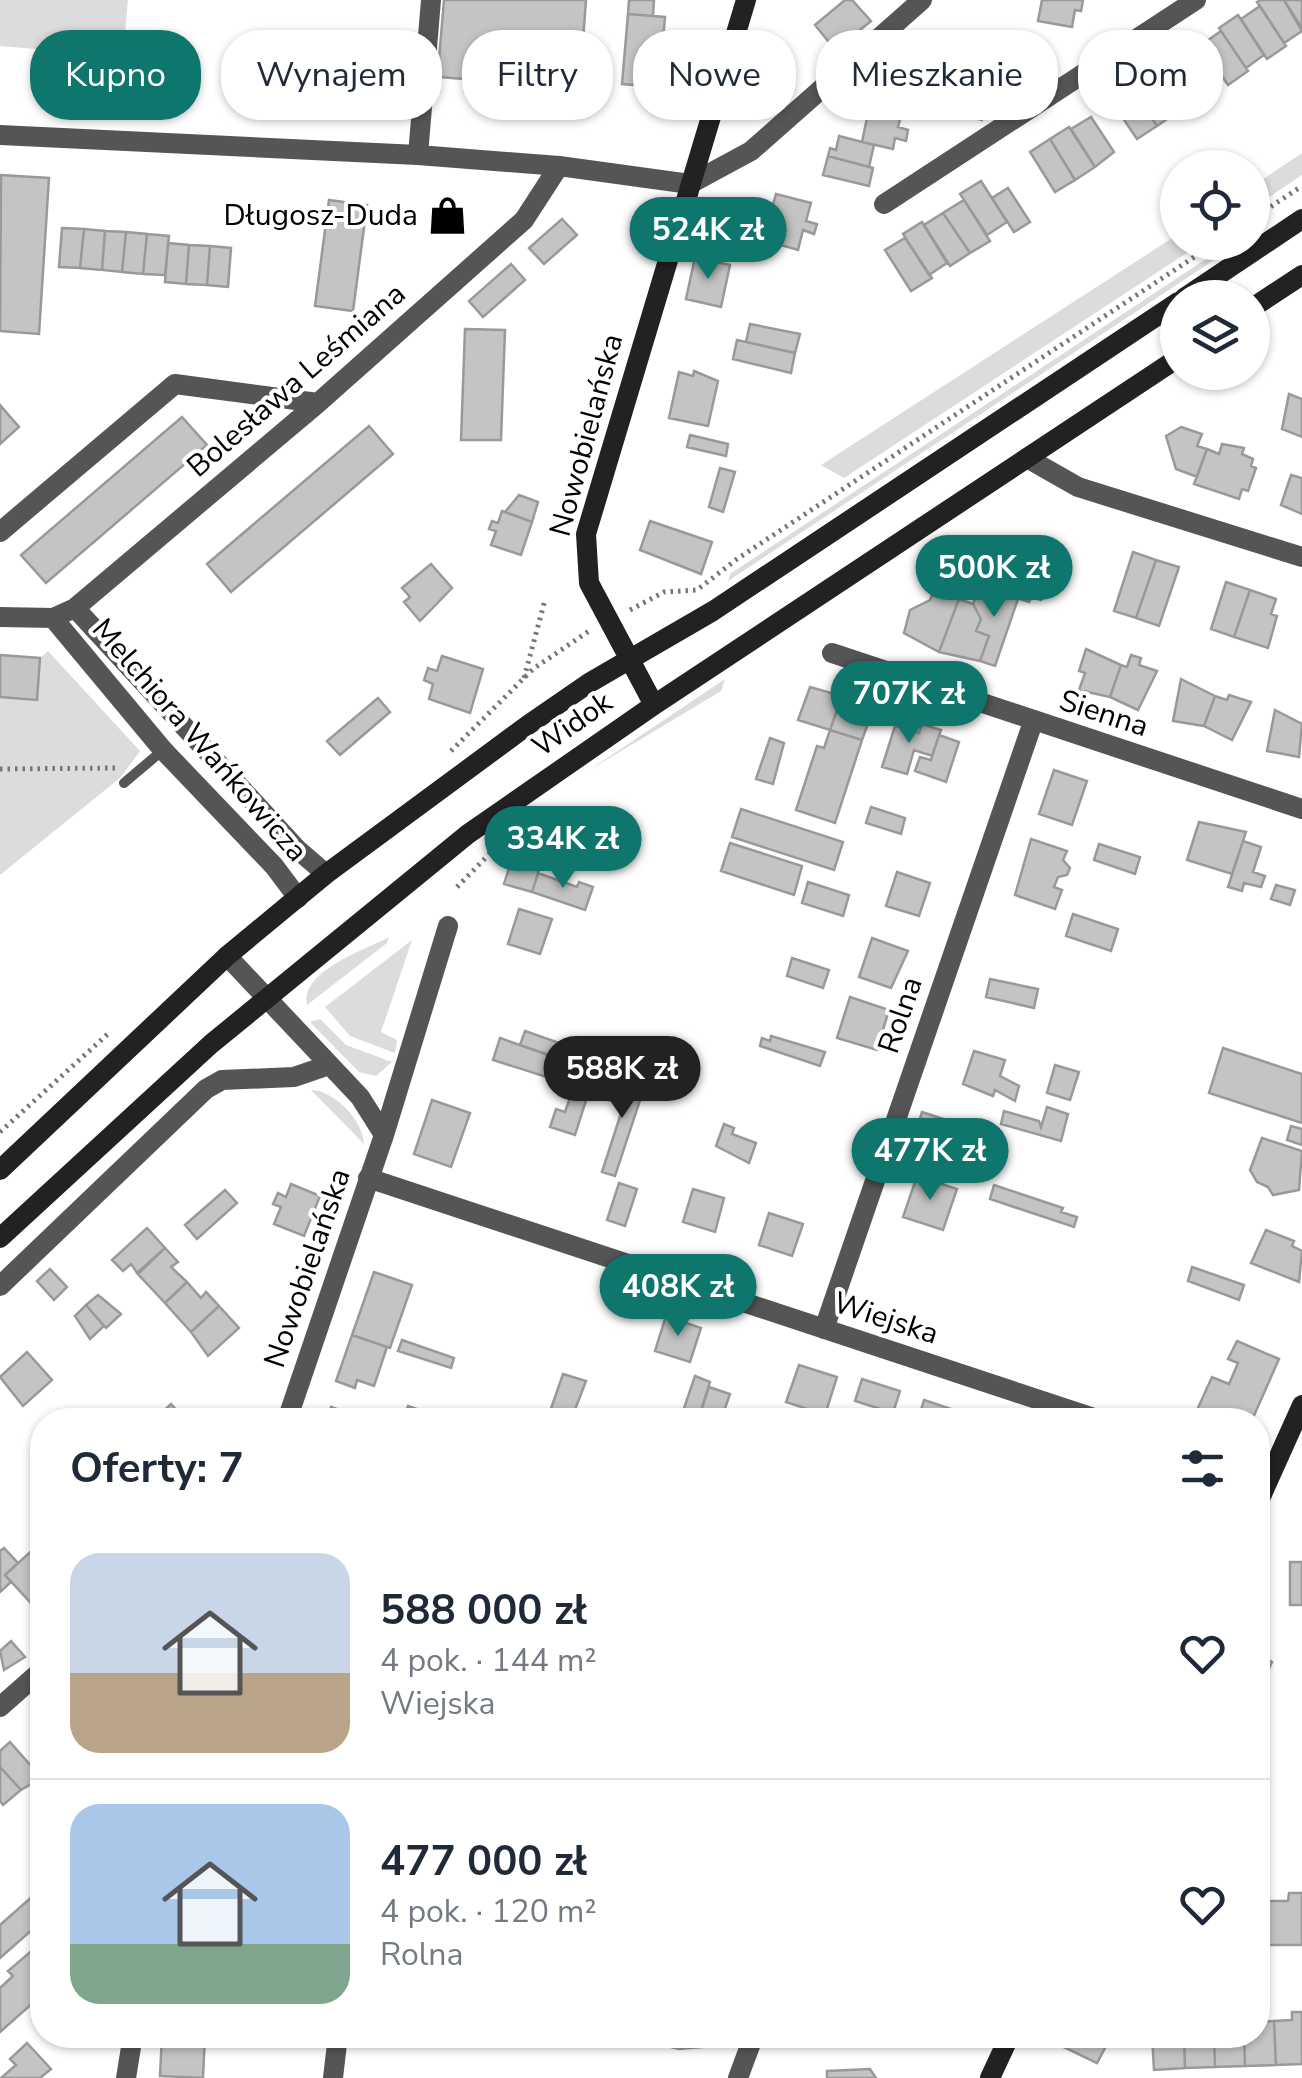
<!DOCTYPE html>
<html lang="pl">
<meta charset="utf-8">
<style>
body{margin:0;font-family:"Nunito Sans",sans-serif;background:#f6f6f7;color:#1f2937;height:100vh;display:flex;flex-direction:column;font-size:38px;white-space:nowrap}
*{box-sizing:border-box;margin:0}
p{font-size:32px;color:#747a83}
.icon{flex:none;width:55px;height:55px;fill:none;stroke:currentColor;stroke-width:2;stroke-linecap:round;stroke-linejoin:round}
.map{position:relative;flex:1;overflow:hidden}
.drawer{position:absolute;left:30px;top:1408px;width:1240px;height:640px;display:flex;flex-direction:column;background:#fff;border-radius:40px;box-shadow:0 2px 8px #0004}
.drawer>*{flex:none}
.hud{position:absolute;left:30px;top:30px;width:1242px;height:90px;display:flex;gap:20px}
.fabs{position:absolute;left:1160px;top:150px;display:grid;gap:20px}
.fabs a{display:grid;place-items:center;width:110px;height:110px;border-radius:50%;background:#fff;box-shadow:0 2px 8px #0004;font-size:50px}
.price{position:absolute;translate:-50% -85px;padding:0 22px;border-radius:35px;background:#0f766e;color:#fff;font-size:32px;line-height:65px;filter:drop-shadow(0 2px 5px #0008)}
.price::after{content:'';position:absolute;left:50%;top:60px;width:30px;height:22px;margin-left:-15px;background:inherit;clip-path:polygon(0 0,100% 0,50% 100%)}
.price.selected{background:#222;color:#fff}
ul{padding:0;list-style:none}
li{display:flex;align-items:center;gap:30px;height:250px;padding:0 40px}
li+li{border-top:2px solid #e0e1e3}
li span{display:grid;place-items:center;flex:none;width:280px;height:200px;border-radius:30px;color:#555}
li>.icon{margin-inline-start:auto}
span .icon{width:120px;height:120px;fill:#fffc;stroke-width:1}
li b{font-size:42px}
h2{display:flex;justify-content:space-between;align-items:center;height:120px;padding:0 40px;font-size:42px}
.pill{padding:0 35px;border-radius:40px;background:#fff;box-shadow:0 2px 8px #0004;font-size:35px;line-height:90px}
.pill.selected{background:#0f766e;color:#fff}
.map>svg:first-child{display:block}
.green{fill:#dcdcdc}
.building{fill:#c4c4c4;stroke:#999;stroke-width:2.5}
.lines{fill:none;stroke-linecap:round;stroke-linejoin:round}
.path{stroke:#777;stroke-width:5;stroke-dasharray:2.5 5;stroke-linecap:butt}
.lane{stroke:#555;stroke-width:10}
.street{stroke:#555;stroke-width:20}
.secondary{stroke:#222;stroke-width:20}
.labels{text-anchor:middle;stroke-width:8;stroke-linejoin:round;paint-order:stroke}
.poi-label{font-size:30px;fill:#000;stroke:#fff;text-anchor:end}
.street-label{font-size:30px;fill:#000;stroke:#fff}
</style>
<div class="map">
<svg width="1302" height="2078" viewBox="0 0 1302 2078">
<rect width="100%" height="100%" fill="#fff"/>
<path class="green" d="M0,0H128L123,56L0,46Z
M1302,153V175L1253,208V186Z
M1177,235L1178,242L1202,243L844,478L821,465Z
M1230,243H1240L728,581L730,574Z
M48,651L140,751L120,778L0,875V698L37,699L40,658Z
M725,679L721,691L588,771Z
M389,937L387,943L307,1005C300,971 365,950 389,937Z
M412,940L381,1032L397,1040L395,1053L350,1036L325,1007Z
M320,1019L346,1045L392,1062L376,1076L359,1072L310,1022Z
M311,1090C335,1091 363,1120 364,1144Z"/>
<path class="building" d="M444,0H586L579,94L578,88L561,86L559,99L538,97L540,85L439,77L437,83Z
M629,0H654L653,16L628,14Z
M845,0H852L871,21L855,34L860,39L854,44L850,39L836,51L815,25Z
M1042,0H1083L1081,11L1075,10L1072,27L1038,21Z
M1261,0H1284L1302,31L1284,43L1257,2Z
M1284,0H1302V28Z
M1260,6L1286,46L1267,59L1241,19Z
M628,14L665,17L662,52L649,51L646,86L622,84Z
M1238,15L1264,55L1246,68L1219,28Z
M1221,31L1248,71L1228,85L1201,45Z
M945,47L956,50L954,58L968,61L959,98L920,89L929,52L943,55Z
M979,60L997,64L986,105L969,101Z
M1172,65L1196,100L1176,113L1152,76Z
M1150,73L1176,113L1157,126L1130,86Z
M1130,86L1157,126L1137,139L1110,99Z
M938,94L986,105L982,120L934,108Z
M869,108L901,116L898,127L908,130L906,141L895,138L893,149L862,142Z
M1091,117L1114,152L1095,167L1071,129Z
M1069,127L1095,167L1075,180L1050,139Z
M839,136L874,145L869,167L828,156L830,148L836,150Z
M1050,139L1075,180L1055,192L1030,152Z
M828,156L873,168L869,186L823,175Z
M1,175L49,178L39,334L0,331Z
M981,181L1007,222L987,235L960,194Z
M1008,188L1030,222L1014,232L992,198Z
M776,194L811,203L806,221L817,224L814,234L803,230L798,250L763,240Z
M329,200L367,205L353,311L315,306Z
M964,200L990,241L970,253L943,213Z
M438,209L458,210L457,233L437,232Z
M943,213L970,253L950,266L924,225Z
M562,219L577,235L544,264L529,248Z
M922,222L947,263L929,275L903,234Z
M62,228L84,229L80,268L59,267Z
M84,229L105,231L102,270L80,268Z
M105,231L126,232L122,272L102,270Z
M126,232L147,234L143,274L122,272Z
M147,234L169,236L165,275L143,274Z
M905,238L932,278L911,291L885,250Z
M168,243L189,245L186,284L165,282Z
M189,245L210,246L207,285L186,284Z
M210,246L231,248L228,287L207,285Z
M695,257L730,265L721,307L686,299Z
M511,264L525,280L483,317L469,301Z
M750,324L800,334L795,353L746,342Z
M465,329L505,330L501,440H461Z
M737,340L795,353L791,373L733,359Z
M694,371L718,381L708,426L669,418L679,372L693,376Z
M1289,394L1302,399V437L1282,429Z
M0,405L19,427L0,444Z
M182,417L207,445L46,583L21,555Z
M369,426L393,454L231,592L207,564Z
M1181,427L1202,434L1197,446L1207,449L1197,477L1176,469L1166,436Z
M690,435L728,444L726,456L687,447Z
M1222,444L1244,448L1242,454L1253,459L1251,466L1256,468L1248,491L1242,489L1239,499L1194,484L1207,449L1219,454Z
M720,468L735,472L723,512L709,507Z
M1291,475L1302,478V514L1281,505Z
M519,495L538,502L532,522L505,512Z
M502,511L532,522L521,555L491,545L496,531L489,529L492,521L498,523Z
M650,521L712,542L701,574L640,550Z
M1022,549L1047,555L1039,579L1047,582L1041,600L1032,597L1029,602L980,586L991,555L1001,558Z
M1133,552L1156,560L1136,618L1114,611Z
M1156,560L1179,567L1159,626L1136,618Z
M431,564L452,588L420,621L404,602L410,597L402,588Z
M1226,582L1250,590L1234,637L1211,629Z
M980,586L1018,599L995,666L980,661L989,636L976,631L981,619L973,604Z
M934,590L959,599L939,652L904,633L910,610L930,600Z
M1250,590L1276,599L1271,614L1277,616L1268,648L1234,637Z
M959,599L973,604L981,619L976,631L989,636L980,661L939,652Z
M1086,649L1121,665L1110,697L1079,690L1085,673L1079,671Z
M0,655L40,658L37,700L0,697Z
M1131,655L1141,658L1139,665L1157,671L1138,710L1110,697L1121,665L1127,667Z
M442,656L483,669L470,713L429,699L433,684L424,680L428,668L437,671Z
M1181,679L1215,696L1204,726L1173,721Z
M810,687L842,696L830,730L798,720Z
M1229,695L1251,702L1232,740L1204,726L1215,696L1227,700Z
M378,698L390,712L340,755L327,741Z
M855,704L873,710L862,740L830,730L839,705L853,710Z
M1275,710L1302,724L1299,757L1267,751Z
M904,720L913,724L911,730L919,733L922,724L941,730L932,756L914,750L907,774L882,767L895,726L901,727Z
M830,730L862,740L835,823L796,810L817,746L824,748Z
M939,735L959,742L946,782L915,771L920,757L931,760Z
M770,738L784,743L773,784L756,779Z
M1054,770L1087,781L1072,825L1039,814Z
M871,807L905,818L901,834L866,823Z
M558,808L603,823L593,854L548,839Z
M741,809L843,842L834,870L732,837Z
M1199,822L1246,832L1232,874L1187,860Z
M1031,839L1067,851L1063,860L1070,868L1067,875L1058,877L1054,887L1062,890L1055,909L1015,895Z
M1243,841L1261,847L1253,872L1265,876L1261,887L1244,883L1242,891L1228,887Z
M730,843L802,866L794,895L721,871Z
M1099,844L1140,857L1135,874L1094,860Z
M515,849L543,858L532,892L504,884Z
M897,872L930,883L919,916L886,906Z
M538,873L577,887L579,882L593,887L585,910L532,892Z
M808,882L849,895L843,916L802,903Z
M1276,885L1295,890L1290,905L1271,899Z
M519,909L552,919L540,954L508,944Z
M1073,914L1118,929L1111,951L1066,936Z
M872,938L908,951L891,988L859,977Z
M792,958L829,970L823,988L787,976Z
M990,979L1038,989L1034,1008L986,997Z
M850,997L889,1010L877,1050L837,1038Z
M525,1031L565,1045L561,1059L520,1045Z
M771,1036L825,1052L820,1066L760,1046L762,1038L770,1041Z
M500,1038L562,1060L556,1080L493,1060Z
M1223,1048L1302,1074V1123L1209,1093Z
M974,1051L1005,1060L1000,1076L1019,1086L1015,1101L995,1090L993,1096L963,1084Z
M1055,1065L1079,1072L1070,1100L1047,1093Z
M615,1078L644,1088L615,1176L602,1172L624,1104L609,1100Z
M574,1086L589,1091L575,1135L550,1127L556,1109L565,1112Z
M432,1100L470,1113L451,1167L414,1154Z
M1047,1107L1068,1114L1061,1141L1001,1124L1004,1111L1039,1121L1041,1127Z
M922,1112L962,1125L943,1184L903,1171Z
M724,1124L734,1128L732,1134L756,1143L749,1163L716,1146Z
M1291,1126L1302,1129V1145L1287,1140Z
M1262,1138L1302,1151L1299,1190L1273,1195L1268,1187L1257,1182L1250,1170Z
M917,1176L957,1189L943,1230L903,1217Z
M619,1183L637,1189L625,1226L607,1220Z
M291,1184L320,1196L304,1236L274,1224L281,1207L273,1204L278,1193L286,1197Z
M994,1185L1063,1208L1061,1212L1077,1217L1074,1227L990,1199Z
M693,1189L724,1198L715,1232L683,1222Z
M225,1190L237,1203L197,1239L185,1225Z
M769,1213L803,1224L792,1256L759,1245Z
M147,1228L165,1248L138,1274L131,1264L123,1271L112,1260Z
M1266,1230L1294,1241L1292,1246L1302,1251L1299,1282L1251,1263Z
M165,1248L178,1262L171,1267L187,1282L165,1303L137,1273Z
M1192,1267L1244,1285L1239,1300L1188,1281Z
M50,1269L67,1287L54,1300L37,1281Z
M374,1272L412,1285L390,1348L352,1335Z
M187,1282L201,1298L206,1292L219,1306L191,1332L165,1303Z
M98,1295L121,1314L106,1328L86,1305Z
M86,1305L104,1326L90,1339L75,1316Z
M219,1306L239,1328L208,1356L191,1332Z
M666,1316L701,1328L690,1362L655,1351Z
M352,1335L387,1347L374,1386L357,1380L355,1388L336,1381Z
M402,1340L454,1358L451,1368L398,1351Z
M1237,1341L1279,1359L1252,1420H1220L1197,1410L1212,1377L1229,1384L1238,1363L1228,1359Z
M27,1352L52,1380L23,1406L0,1377Z
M799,1365L837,1377L825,1415L786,1402Z
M563,1374L586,1381L571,1420H547Z
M695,1376L710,1382L698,1420H680Z
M862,1379L900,1391L893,1413L855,1401Z
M709,1387L730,1394L721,1420H698Z
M924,1400L963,1413L960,1420H918Z
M171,1404L179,1413L172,1420H154Z
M408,1406L449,1420L403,1419Z
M331,1407L366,1419L327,1420Z
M39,1544L42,1548V1615L5,1575Z
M4,1548L18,1563L5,1575L11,1582L0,1592V1551Z
M1290,1562H1302V1605H1290Z
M11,1641L25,1657L4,1670L0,1651Z
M1258,1655L1272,1662L1258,1693Z
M10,1742L33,1768H39L38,1780L21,1790L0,1767V1751Z
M0,1767L21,1790L3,1805L0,1801Z
M42,1888V1921L0,1958V1925Z
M1289,1893H1302V1945H1258V1901H1288Z
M42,1942V2010L35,2001L0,2032V1988L13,1976L8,1971Z
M1292,2012H1302V2064L1276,2065L1274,2021L1292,2020Z
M1274,2021L1276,2065L1245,2066L1244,2035H1258V2022Z
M162,2035H205L203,2078L160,2076Z
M394,2035H431L432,2042H394Z
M485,2035H520V2043H485Z
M578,2035H613V2044L578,2043Z
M660,2035H713V2046L679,2049L659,2044Z
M897,2035H936V2038L898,2042Z
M1061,2035H1112L1097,2063L1057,2044Z
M1152,2035H1184L1185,2068L1154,2070Z
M1184,2035H1214L1215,2067L1185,2068Z
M1214,2035H1244L1245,2066L1215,2067Z
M27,2043L51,2069L40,2078H1L16,2065L10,2059Z
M870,2069L876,2078H827V2071Z"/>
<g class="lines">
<path class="path" d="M1252,219L1302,186
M630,610L664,592L697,590L737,559L1217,242
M524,678L545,600
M451,751L533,669L589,631
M0,769L117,768
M457,887L507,836
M0,1132L110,1032"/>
<path class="lane" d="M124,783L163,750"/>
<path class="street" d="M0,135L418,155L559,166L690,184L751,151L922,0
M418,155L431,0
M884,204L1196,0
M1027,458L1078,487L1302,557
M0,532L175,384L318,403
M75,608L297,849L326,874
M0,617L53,618L75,608L318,403L524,220L559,166
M53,618L163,750L274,866L298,898
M832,653L1302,809
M227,956L360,1097L384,1135L287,1420
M384,1135L448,926
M368,1178L1100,1420
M0,1286L206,1089L222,1080L294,1077L329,1065
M824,1329L1033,722
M0,1707L42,1670
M126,2078L133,2035
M333,2078L338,2035
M738,2078L754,2035"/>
<path class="secondary" d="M1184,298L1302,219
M1252,308L1302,275
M654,705L589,583L586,534L746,0
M0,1170L227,956L326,874L528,725L589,683L713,611L1178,302
M0,1238L211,1044L468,834L654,705L1178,358
M1258,1503L1302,1405
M990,2078L1010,2035"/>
</g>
<defs>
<symbol id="shop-bare" viewBox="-9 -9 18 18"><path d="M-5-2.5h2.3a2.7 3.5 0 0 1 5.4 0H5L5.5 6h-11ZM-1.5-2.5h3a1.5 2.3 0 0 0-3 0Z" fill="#000" stroke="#fff" stroke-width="2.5" paint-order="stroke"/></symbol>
</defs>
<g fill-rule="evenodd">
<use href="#shop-bare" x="420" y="188" width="55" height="55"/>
</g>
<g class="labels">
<g class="poi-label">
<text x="418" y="225">Długosz-Duda</text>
</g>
<g class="street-label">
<text transform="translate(296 380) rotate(-41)" y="10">Bolesława Leśmiana</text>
<text transform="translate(586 435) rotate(-75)" y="10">Nowobielańska</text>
<text transform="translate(1104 713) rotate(18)" y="10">Sienna</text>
<text transform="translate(572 724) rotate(-35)" y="10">Widok</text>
<text transform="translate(200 740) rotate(49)" y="10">Melchiora Wańkowicza</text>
<text transform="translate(900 1015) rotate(-71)" y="10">Rolna</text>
<text transform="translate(307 1268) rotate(-71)" y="10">Nowobielańska</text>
<text transform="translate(886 1318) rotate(18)" y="10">Wiejska</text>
</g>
</g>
</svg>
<div class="fabs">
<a><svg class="icon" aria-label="locate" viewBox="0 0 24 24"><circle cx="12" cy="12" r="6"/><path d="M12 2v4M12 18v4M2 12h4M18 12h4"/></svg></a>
<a><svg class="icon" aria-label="layers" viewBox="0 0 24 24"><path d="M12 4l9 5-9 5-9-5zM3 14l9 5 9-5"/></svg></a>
</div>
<b class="price" style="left:708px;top:282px">524K zł</b>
<b class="price" style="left:994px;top:620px">500K zł</b>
<b class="price" style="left:909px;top:746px">707K zł</b>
<b class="price" style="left:563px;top:891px">334K zł</b>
<b class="price selected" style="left:622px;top:1121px">588K zł</b>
<b class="price" style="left:930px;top:1203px">477K zł</b>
<b class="price" style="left:678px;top:1339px">408K zł</b>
<div class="hud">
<a class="pill selected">Kupno</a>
<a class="pill">Wynajem</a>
<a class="pill">Filtry</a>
<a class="pill">Nowe</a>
<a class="pill">Mieszkanie</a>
<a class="pill">Dom</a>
</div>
<section class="drawer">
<h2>Oferty: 7<svg class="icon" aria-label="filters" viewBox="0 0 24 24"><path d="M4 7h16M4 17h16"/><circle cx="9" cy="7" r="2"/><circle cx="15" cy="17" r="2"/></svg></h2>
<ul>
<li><span style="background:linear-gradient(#c9d6e8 60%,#b9a48a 0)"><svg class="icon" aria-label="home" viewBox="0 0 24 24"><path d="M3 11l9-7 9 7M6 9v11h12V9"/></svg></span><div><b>588 000 zł</b><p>4 pok. · 144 m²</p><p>Wiejska</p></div><svg class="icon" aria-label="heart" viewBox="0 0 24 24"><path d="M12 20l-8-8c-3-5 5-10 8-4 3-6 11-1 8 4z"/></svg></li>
<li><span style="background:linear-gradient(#a9c7e8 70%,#7fa58c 0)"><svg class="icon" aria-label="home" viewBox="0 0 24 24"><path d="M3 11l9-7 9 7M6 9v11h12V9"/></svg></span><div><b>477 000 zł</b><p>4 pok. · 120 m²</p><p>Rolna</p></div><svg class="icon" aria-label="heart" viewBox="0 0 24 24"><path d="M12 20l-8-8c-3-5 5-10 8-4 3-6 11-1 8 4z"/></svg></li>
</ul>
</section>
</div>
